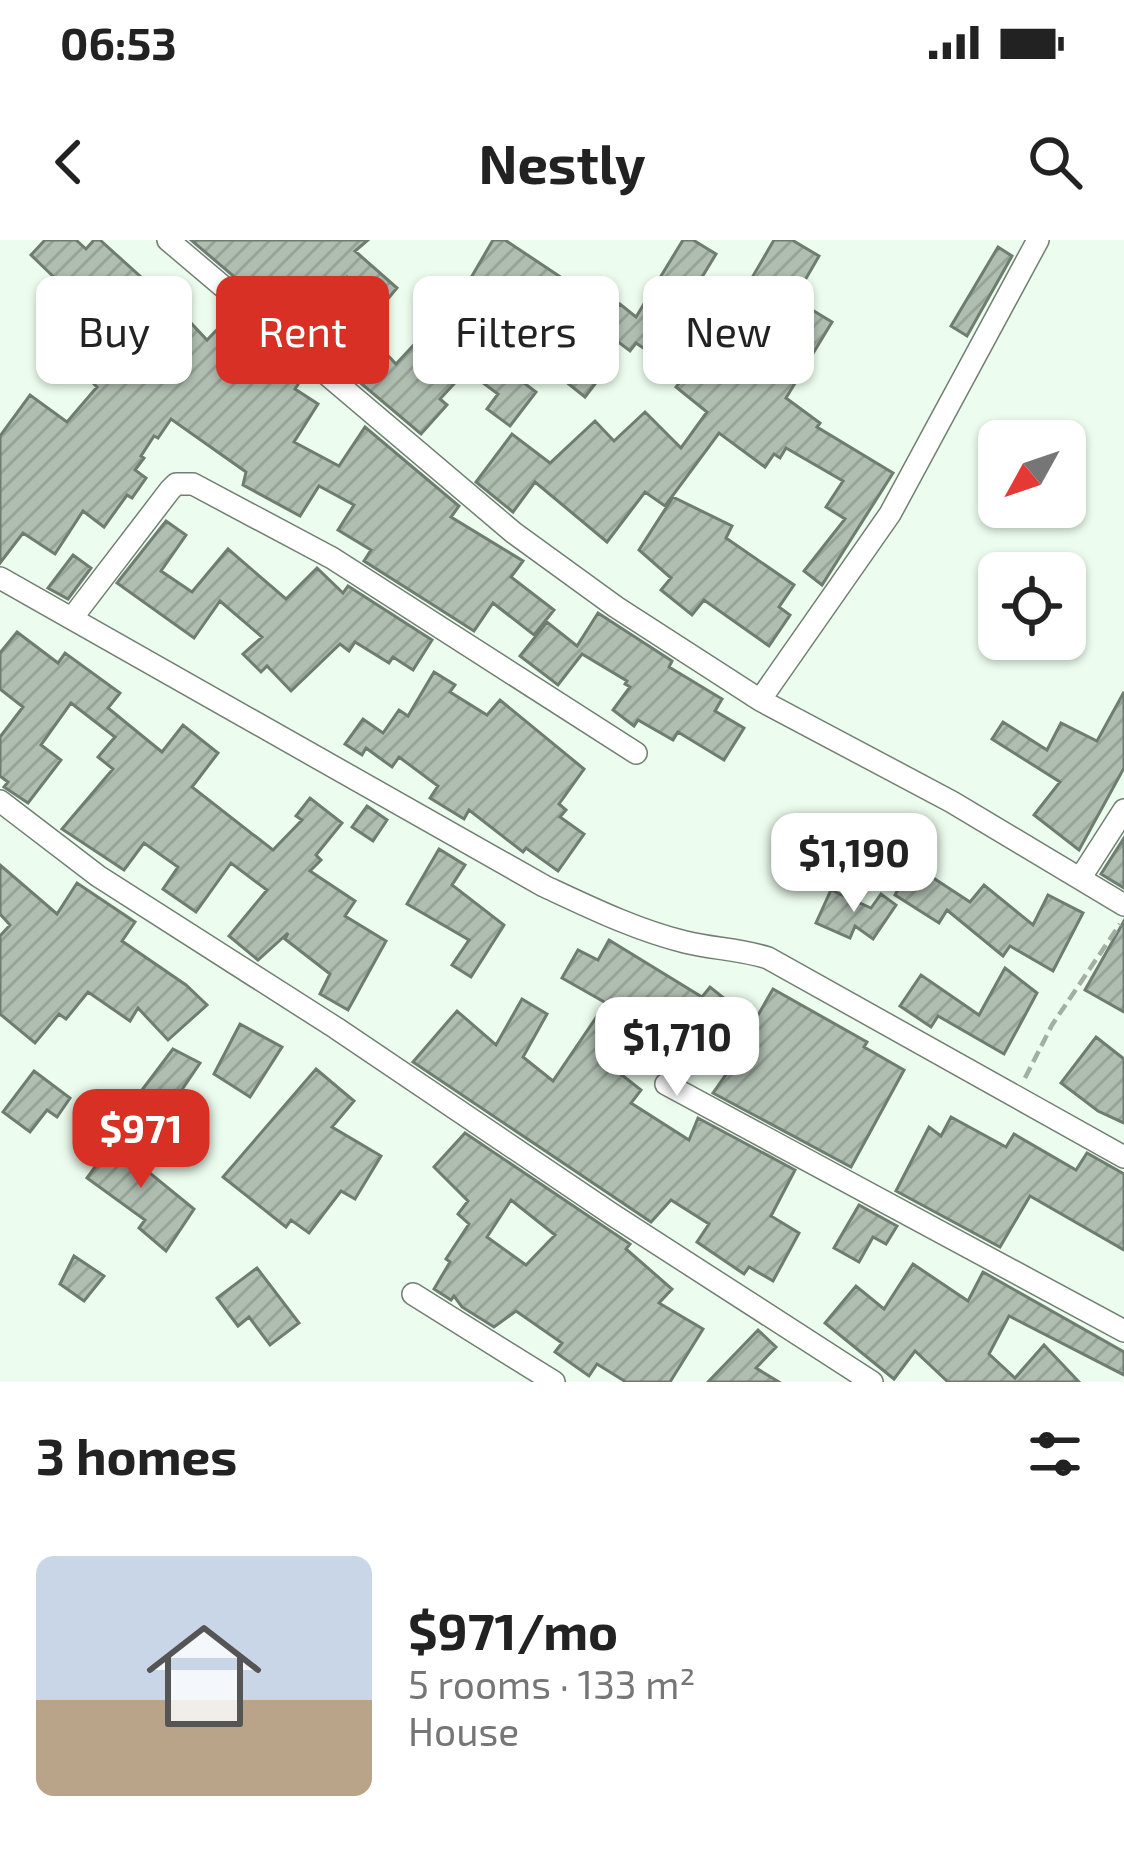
<!DOCTYPE html>
<meta charset="utf-8">
<style>
body{margin:0;font-family:"Exo 2",sans-serif;background:#f2f2f2;color:#222;height:100vh;display:flex;flex-direction:column;font-size:45px;white-space:nowrap}
*{box-sizing:border-box;margin:0}
p{font-size:39px;color:#767676}
.icon{flex:none;width:66px;height:66px;fill:none;stroke:currentColor;stroke-width:2;stroke-linecap:round;stroke-linejoin:round}
.map{position:relative;height:1142px;overflow:hidden}
.sheet{display:flex;flex-direction:column;background:#fff;flex:1}
.sheet>*{flex:none}
.guide{position:absolute;left:36px;top:36px;width:1053px;height:108px;display:flex;gap:24px}
.needle{width:78px;rotate:230deg}
.fabs{position:absolute;left:978px;top:180px;display:grid;gap:24px}
.fabs a{display:grid;place-items:center;width:108px;height:108px;border-radius:18px;background:#fff;box-shadow:0 3px 9px #0004;font-size:60px}
.price{position:absolute;translate:-50% -102px;padding:0 27px;border-radius:24px;background:#fff;color:#222;font-size:39px;line-height:78px;filter:drop-shadow(0 3px 6px #0008)}
.price::after{content:'';position:absolute;left:50%;top:72px;width:36px;height:27px;margin-left:-18px;background:inherit;clip-path:polygon(0 0,100% 0,50% 100%)}
.price.on{background:#d93025;color:#fff}
ul{padding:0;list-style:none}
li{display:flex;align-items:center;gap:36px;height:300px;padding:0 36px}
li span{display:grid;place-items:center;flex:none;width:336px;height:240px;border-radius:18px;color:#555}
li>.icon{margin-inline-start:auto}
span .icon{width:144px;height:144px;fill:#fffc;stroke-width:1}
li b{font-size:51px}
h2{display:flex;justify-content:space-between;align-items:center;height:144px;padding:0 36px;font-size:51px}
.pill{padding:0 42px;border-radius:18px;background:#fff;box-shadow:0 3px 9px #0004;font-size:42px;line-height:108px}
.pill.on{background:#d93025;color:#fff}
.status{display:flex;justify-content:space-between;align-items:center;height:84px;padding:0 60px;background:#fff;direction:ltr}
.status svg{height:33px;fill:currentColor}
header{display:flex;justify-content:space-between;align-items:center;height:156px;padding:0 36px;background:#fff;font-size:54px;font-weight:700}
.map>svg:first-child{display:block}
.building{fill:url(#building-hatch);stroke:#6f7c71;stroke-width:3;fill-rule:evenodd}
.lines{fill:none;stroke-linecap:round;stroke-linejoin:round}
.street-casing{stroke:#727f73;stroke-width:24}
.path{stroke:#a3afa4;stroke-width:4.5;stroke-dasharray:12 6;stroke-linecap:butt}
.street{stroke:#fff;stroke-width:21}
</style>
<div class="status"><b>06:53</b><svg viewBox="0 0 49 12"><path d="M0 12V9h3v3zM5 12V6h3v6zM10 12V3h3v9zM15 12V0h3v12zM26 1h20v11H26zM47 4h2v5h-2z"/></svg></div>
<header><svg class="icon" aria-label="back" viewBox="0 0 24 24"><path d="M15 5l-7 7 7 7"/></svg>Nestly<svg class="icon" aria-label="search" viewBox="0 0 24 24"><circle cx="10" cy="10" r="6"/><path d="M15 15l6 6"/></svg></header>
<div class="map">
<svg width="1124" height="1142" viewBox="0 0 1124 1142">
<defs>
<pattern id="building-hatch" width="6" height="6" patternUnits="userSpaceOnUse" patternTransform="scale(3)"><rect width="6" height="6" fill="#b0beb1"/><path d="M-1 1l2-2M0 6l6-6M5 7l2-2" fill="none" stroke="#97a398"/></pattern>
</defs>
<rect width="100%" height="100%" fill="#ecfcee"/>
<path class="building" d="M45,0H76L86,9L94,0H100L151,46L137,59L178,94L190,82L207,100L232,74L263,100L252,110L299,143L295,149L318,164L294,202L339,226L365,187L459,266L451,277L523,321L511,337L554,370L534,395L493,363L474,391L364,321L371,310L338,290L354,265L319,246L300,276L243,245L246,232L171,179L158,198L154,196L141,216L144,218L135,230L146,238L132,258L127,255L104,287L83,271L55,314L23,293L0,323V196L30,155L67,182L97,147L79,129L97,111L78,89L112,43L107,39L64,76L48,61L62,45L31,15Z
M191,0H368L355,11L397,48L381,67L347,37L309,72L302,64L285,80Z
M493,0H505L613,72L620,64L636,77L683,0H693L716,14L667,95L705,118L774,0H792L819,16L794,59L832,82L786,158L820,183L817,187L893,233L822,345L804,331L845,279L826,267L843,241L786,208L780,218L774,214L765,227L719,193L665,266L645,252L607,302L535,242L513,272L476,242L512,194L550,223L595,181L614,201L645,172L681,208L707,172L676,147L685,136L636,103L630,111L561,58L542,79L472,36Z
M998,7L1012,16L967,96L951,86Z
M361,87L396,124L422,96L463,134L440,159L447,165L421,194L344,129L352,123L338,108Z
M478,108L536,152L510,186L487,169L498,154L463,128Z
M581,108L604,132L585,157L560,137Z
M673,257L732,286L726,298L794,345L779,367L790,375L769,406L704,360L692,375L661,350L671,338L639,310Z
M166,281L186,295L161,331L192,352L228,309L286,359L317,328L343,353L348,346L432,400L413,430L393,417L389,423L355,402L349,411L340,404L291,451L267,426L261,432L243,414L262,397L220,361L194,398L117,343Z
M73,315L91,328L68,359L48,348Z
M598,373L672,421L669,427L722,459L715,471L744,488L724,520L678,492L673,500L638,480L634,486L613,470L630,447L625,444L627,441L582,414L558,445L520,416L547,382L577,406Z
M17,392L58,423L65,413L120,453L108,468L162,512L183,485L218,513L192,547L273,610L302,580L296,576L310,558L342,583L316,615L321,620L310,631L355,661L345,676L386,701L348,770L320,754L330,734L285,699L288,693L258,720L229,696L267,650L231,623L196,672L163,649L178,627L144,603L124,630L62,589L113,529L98,517L115,497L71,463L41,505L61,520L28,563L4,547L8,542L0,536V497L23,467L0,449V413Z
M434,432L455,445L450,452L487,475L500,460L584,529L559,564L566,570L560,577L584,594L558,631L526,608L523,612L469,570L464,579L430,558L438,546L399,517L392,527L366,508L362,515L345,504L363,479L383,493L399,470L408,476Z
M1124,452V528L1079,610L1034,575L1060,542L992,499L1003,482L1047,510L1061,483L1097,501Z
M367,566L387,580L373,601L352,587Z
M1124,598V648L1101,634Z
M439,609L465,625L452,645L504,685L471,737L452,725L469,700L407,664Z
M912,624L970,662L984,645L1033,685L1048,655L1083,673L1053,731L1010,706L1003,716L947,670L939,683L895,655Z
M0,625L57,674L77,643L135,682L122,701L186,745L207,765L168,800L138,768L130,781L88,752L66,779L59,774L35,803L0,774V696L10,685L0,674Z
M831,650L871,668L881,654L896,665L873,699L855,686L850,698L816,683Z
M1124,681V772L1085,750Z
M609,700L702,757L710,747L754,782L773,749L867,802L864,807L904,830L851,927L713,853L727,833L658,787L654,792L647,787L618,832L641,850L631,863L689,900L698,878L795,930L771,976L799,993L773,1041L749,1027L744,1034L697,1002L709,984L671,960L651,982L413,822L457,771L496,805L522,759L547,774L523,817L553,841L606,763L562,738L578,710L598,720Z
M1005,728L1037,753L1004,814L938,776L931,787L900,766L921,735L979,775Z
M240,784L282,807L250,857L214,834Z
M1096,797L1124,819V883L1098,871L1061,843Z
M173,809L200,823L168,870L142,850Z
M316,829L354,861L332,887L381,916L355,959L341,951L309,993L291,980L286,987L223,937Z
M34,831L70,858L57,877L47,870L30,892L3,872Z
M951,877L1006,907L1014,894L1076,930L1087,913L1124,934V1010L1030,956L1000,1007L896,951L929,887L941,896Z
M465,893L630,1004L626,1009L672,1049L659,1063L703,1089L670,1142H626L597,1124L589,1136L555,1112L562,1103L516,1071L494,1087L462,1067L454,1056L451,1060L434,1049L450,1022L446,1019L469,984L458,974L468,961L434,927ZM511,960L555,995L526,1025L487,997Z
M119,894L153,919L146,930L194,969L166,1011L139,988L145,980L87,938Z
M859,965L897,986L886,1004L873,997L859,1022L834,1008Z
M74,1016L104,1036L84,1061L60,1044Z
M913,1024L968,1061L983,1032L1124,1112V1135L1009,1076L989,1114L1015,1138L1044,1105L1079,1142H948L915,1111L894,1139L825,1083L856,1046L884,1069Z
M257,1028L299,1083L270,1105L249,1077L238,1086L217,1058Z
M758,1090L776,1107L756,1128L779,1142H708Z"/>
<g class="lines">
<defs>
<path id="street" d="M168,0L514,293L616,367L760,460L890,274L1038,0
M0,338L544,646C589,667 636,690 685,702C713,709 740,709 768,718L1124,917
M72,378L170,250L176,244H193L332,318L636,513
M760,460L952,562L1124,665
M0,561L98,636L336,788L613,975L872,1142
M1081,637L1124,570
M666,844L1124,1091
M413,1054L554,1142"/>
</defs>
<use href="#street" class="street-casing"/>
<path class="path" d="M1025,838L1052,785L1120,684"/>
<use href="#street" class="street"/>
</g>
</svg>
<div class="fabs">
<a><svg class="needle" viewBox="-14 -14 28 28"><path d="M0-13l5 13h-10z" fill="#e53935"/><path d="M0 13l5-13h-10z" fill="#767676"/></svg></a>
<a><svg class="icon" aria-label="locate" viewBox="0 0 24 24"><circle cx="12" cy="12" r="6"/><path d="M12 2v4M12 18v4M2 12h4M18 12h4"/></svg></a>
</div>
<b class="price" style="left:854px;top:675px">$1,190</b>
<b class="price" style="left:677px;top:859px">$1,710</b>
<b class="price on" style="left:141px;top:951px">$971</b>
<div class="guide">
<a class="pill">Buy</a>
<a class="pill on">Rent</a>
<a class="pill">Filters</a>
<a class="pill">New</a>
</div>
</div>
<section class="sheet">
<h2>3 homes<svg class="icon" aria-label="filters" viewBox="0 0 24 24"><path d="M4 7h16M4 17h16"/><circle cx="9" cy="7" r="2"/><circle cx="15" cy="17" r="2"/></svg></h2>
<ul>
<li><span style="background:linear-gradient(#c9d6e8 60%,#b9a48a 0)"><svg class="icon" aria-label="home" viewBox="0 0 24 24"><path d="M3 11l9-7 9 7M6 9v11h12V9"/></svg></span><div><b>$971/mo</b><p>5 rooms · 133 m²</p><p>House</p></div></li>
</ul>
</section>
